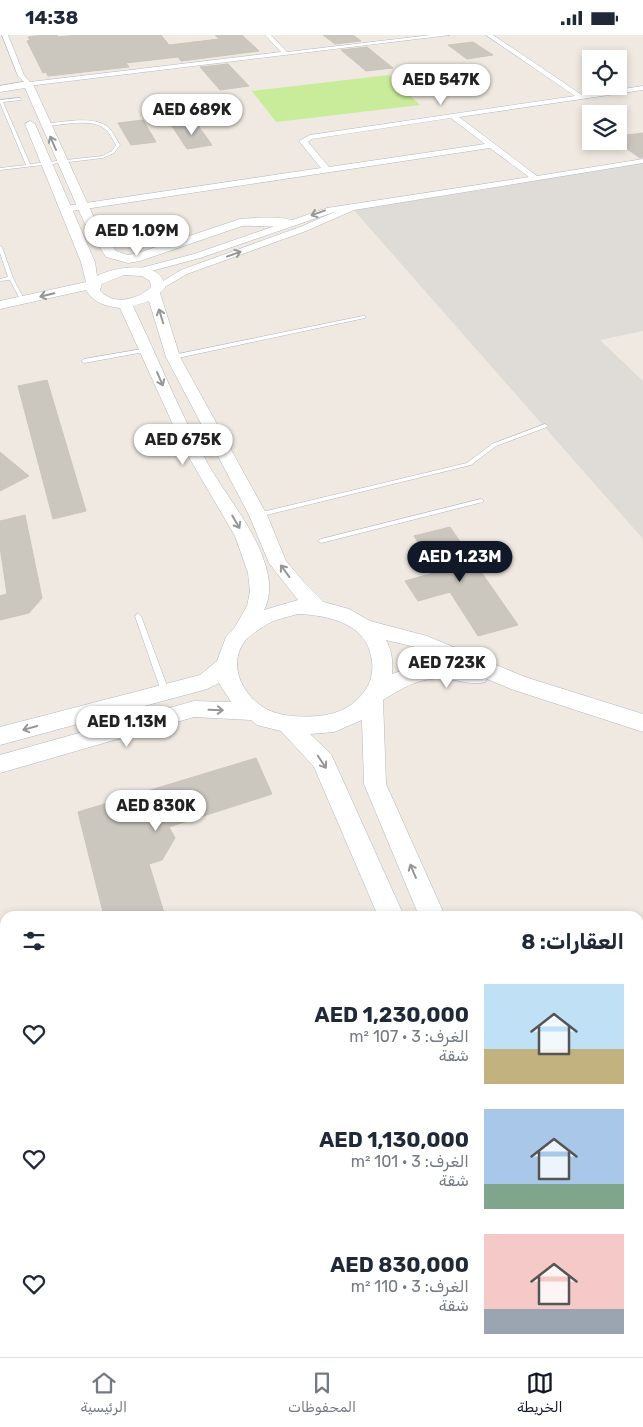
<!DOCTYPE html>
<html lang="ar">
<meta charset="utf-8">
<style>
body{margin:0;font-family:Rubik,Cairo,sans-serif;background:#f6f6f7;color:#1f2937;direction:rtl;height:100vh;display:flex;flex-direction:column;font-size:19px;white-space:nowrap}
*{box-sizing:border-box;margin:0}
p{font-size:16px;color:#747a83}
.icon{flex:none;width:28px;height:28px;fill:none;stroke:currentColor;stroke-width:2;stroke-linecap:round;stroke-linejoin:round}
.map{position:relative;flex:1;overflow:hidden;direction:ltr}
.drawer{position:absolute;left:0px;top:876px;width:644px;height:446px;display:flex;flex-direction:column;background:#fff;border-radius:15px 15px 0 0;box-shadow:0 2px 8px #0003;direction:rtl}
.drawer>*{flex:none}
.tools{position:absolute;left:582px;top:15px;display:grid;gap:10px}
.tools a{display:grid;place-items:center;width:45px;height:45px;border-radius:0px;background:#fff;box-shadow:0 2px 8px #0003;font-size:25px}
.price{position:absolute;translate:-50% -42px;padding:0 11px;border-radius:18px;background:#fff;color:#222;font-size:16px;line-height:32px;filter:drop-shadow(0 1px 2px #0008)}
.price::after{content:'';position:absolute;left:50%;top:30px;width:15px;height:11px;margin-left:-8px;background:inherit;clip-path:polygon(0 0,100% 0,50% 100%)}
.price.selected{background:#111827;color:#fff}
ul{padding:0;list-style:none}
li{display:flex;align-items:center;gap:15px;height:125px;padding:0 20px}
li span{display:grid;place-items:center;flex:none;width:140px;height:100px;border-radius:0px;color:#555}
li>.icon{margin-inline-start:auto}
span .icon{width:60px;height:60px;fill:#fffc;stroke-width:1}
li b{font-size:21px}
h2{display:flex;justify-content:space-between;align-items:center;height:60px;padding:0 20px;font-size:21px}
.status{display:flex;justify-content:space-between;align-items:center;height:35px;padding:0 25px;background:#fff;direction:ltr}
.status svg{height:14px;fill:currentColor}
.menu{display:flex;justify-content:space-around;align-items:center;height:70px;border-top:1px solid #e0e1e3;background:#fff;font-size:14px;color:#747a83}
.menu a{display:grid;justify-items:center;gap:2px}
.menu .selected{color:#111827}
.map>svg:first-child{display:block}
.pitch{fill:#c9ec9a}
.plaza{fill:#dfdcd8}
.building{fill:#cbc7bf;stroke:#cbc5ba}
.lines{fill:none;stroke-linecap:round;stroke-linejoin:round}
.lane-casing{stroke:#b4b7c1;stroke-width:1}
.street-casing{stroke:#b4b7c1;stroke-width:1}
.secondary-casing{stroke:#b4b7c1;stroke-width:1}
.lane{fill:#fff;fill-rule:evenodd}
.street{fill:#fff;fill-rule:evenodd}
.secondary{fill:#fff;fill-rule:evenodd}
.oneway{stroke:#969696}
</style>
<div class="status"><b>14:38</b><svg viewBox="0 0 49 12"><path d="M0 12V9h3v3zM5 12V6h3v6zM10 12V3h3v9zM15 12V0h3v12zM26 1h20v11H26zM47 4h2v5h-2z"/></svg></div>
<div class="map">
<svg width="643" height="1322" viewBox="0 0 643 1322">
<rect width="100%" height="100%" fill="#efe9e1"/>
<path class="pitch" d="M389,40L420,70L276,87L252,56Z"/>
<path class="plaza" d="M643,126V296L600,305L643,346V504L352,173Z"/>
<path class="building" d="M44,0H57L58,2L78,0H161L169,10L219,4L215,0H242L259,16L181,26L173,15L178,22L126,28L129,32L48,41L46,37L43,38L27,6L30,5L28,2Z
M323,0H353L361,6L335,9Z
M473,7L493,20L467,24L448,10Z
M367,12L393,33L366,36L341,15Z
M228,29L249,51L220,55L200,32Z
M143,85L156,107L131,110L118,88Z
M196,88L212,110L187,114L172,91Z
M643,98V122L640,123L616,106H619V101Z
M47,345L86,476L53,484L18,351Z
M0,417L29,441L0,456Z
M25,480L42,563L29,578L0,585V561L7,559L0,512V486Z
M450,492L518,590L478,601L450,557L418,566L405,546L437,537L414,501Z
M256,723L272,759L169,792L175,803L162,825L149,829L165,881H104L78,777Z"/>
<g class="lines">
<defs>
<path id="lane" d="M20,63L21,65L3,67L30,129L102,121L112,116L116,110C113,105 110,98 105,94C91,82 61,91 44,91L45,89C62,87 96,80 109,93C114,98 116,104 120,110L114,118L103,123L0,135V133L26,130L0,68V65Z
M0,211L2,212L13,243L25,266V267L21,266L10,245L0,246V244L8,242L0,218Z
M363,281H365V283L173,324L170,322L173,320Z
M148,313L151,315L150,316L84,328L81,326L84,324Z
M545,389L548,391L547,392L496,411L471,430L258,482L255,480L258,478L467,428L492,409Z
M481,464L483,465V467L321,508L318,506L321,504Z
M138,578L141,581L169,656L168,658H162L161,656L135,581Z
M509,1318H521L523,1322H511Z"/>
<path id="street" d="M2,0H8L24,40L30,47L281,17L265,0H271L287,17L431,0H450L28,51L18,41Z
M486,0H493L582,60L643,51V55L459,82L537,141L643,124V128L354,175L306,196L187,239L158,256L153,253L155,251L181,235L300,192L337,176L200,223L140,239L137,238V234L194,219L327,173L529,142L490,113L65,177L61,174L65,171L321,133L299,106L310,100L575,61ZM451,83L485,109L329,132L308,107L312,104Z
M639,1065L643,1066V1093L639,1092Z
M5,1240V1262L0,1264V1242Z"/>
<path id="secondary" d="M28,46L33,49L96,187L116,216L128,220L138,218L240,184C252,183 288,180 296,188C290,194 254,190 242,191L140,226L128,228L106,222L84,187L25,53L0,57V51Z
M30,86L35,89L95,227L97,241C114,232 163,223 165,253L160,258L180,322L267,480L286,526L303,546L324,567L349,574L370,586L427,601L525,642L643,679V697L511,654L487,644L485,647C473,651 460,645 447,644C422,641 404,652 383,665L386,749L445,881H419L364,749L362,685L334,697L310,699L331,719L404,881H378L314,732L281,696L257,690L251,685L194,682L0,738V720L194,666L231,667L219,648L207,654L0,710V692L200,640L217,626L226,602L235,592L247,571L250,557L248,538L235,501L184,414L120,273C105,271 94,268 86,255L0,274V266L86,247L81,227L25,89ZM124,240L142,241L150,246L151,252C138,265 112,271 100,255L102,249ZM149,266L166,322L249,480L269,528L298,565L264,575C273,557 269,539 262,520C249,487 225,459 208,429C180,378 158,323 133,271ZM298,579C327,580 365,588 371,621C374,632 372,645 366,654C354,672 338,679 318,681C302,682 288,682 273,677C246,667 225,632 245,606C249,601 259,594 266,590C275,584 288,582 298,579ZM386,605L415,612L453,629L423,628L392,639C393,627 392,616 386,605Z
M639,1312L643,1322H609L607,1318H639Z
M564,1318H598L600,1322H566Z"/>
</defs>
<use href="#lane" class="lane-casing"/>
<use href="#street" class="street-casing"/>
<use href="#secondary" class="secondary-casing"/>
<use href="#lane" class="lane"/>
<use href="#street" class="street"/>
<use href="#secondary" class="secondary"/>
</g>
<defs><path id="oneway-shaft" d="M-6 0H5M1.5-3L5.5 0L1.5 3" fill="none" stroke-width="1.6" stroke-linecap="round" stroke-linejoin="round" transform="scale(1.25)"/></defs>
<g class="oneway">
<use href="#oneway-shaft" transform="translate(53 108) rotate(-114)"/>
<use href="#oneway-shaft" transform="translate(318 178) rotate(160)"/>
<use href="#oneway-shaft" transform="translate(234 219) rotate(-20)"/>
<use href="#oneway-shaft" transform="translate(47 260) rotate(166)"/>
<use href="#oneway-shaft" transform="translate(161 281) rotate(-107)"/>
<use href="#oneway-shaft" transform="translate(160 344) rotate(66)"/>
<use href="#oneway-shaft" transform="translate(236 487) rotate(60)"/>
<use href="#oneway-shaft" transform="translate(285 536) rotate(-126)"/>
<use href="#oneway-shaft" transform="translate(216 675) rotate(2)"/>
<use href="#oneway-shaft" transform="translate(30 693) rotate(165)"/>
<use href="#oneway-shaft" transform="translate(322 727) rotate(56)"/>
<use href="#oneway-shaft" transform="translate(413 836) rotate(-113)"/>
</g>
</svg>
<div class="tools">
<a><svg class="icon" aria-label="locate" viewBox="0 0 24 24"><circle cx="12" cy="12" r="6"/><path d="M12 2v4M12 18v4M2 12h4M18 12h4"/></svg></a>
<a><svg class="icon" aria-label="layers" viewBox="0 0 24 24"><path d="M12 4l9 5-9 5-9-5zM3 14l9 5 9-5"/></svg></a>
</div>
<b class="price" style="left:441px;top:71px">AED 547K</b>
<b class="price" style="left:192px;top:101px">AED 689K</b>
<b class="price" style="left:137px;top:222px">AED 1.09M</b>
<b class="price" style="left:183px;top:431px">AED 675K</b>
<b class="price selected" style="left:460px;top:548px">AED 1.23M</b>
<b class="price" style="left:447px;top:654px">AED 723K</b>
<b class="price" style="left:127px;top:713px">AED 1.13M</b>
<b class="price" style="left:156px;top:797px">AED 830K</b>
<section class="drawer">
<h2>العقارات: 8<svg class="icon" aria-label="filters" viewBox="0 0 24 24"><path d="M4 7h16M4 17h16"/><circle cx="9" cy="7" r="2"/><circle cx="15" cy="17" r="2"/></svg></h2>
<ul>
<li><span style="background:linear-gradient(#bfe0f5 65%,#c2b280 0)"><svg class="icon" aria-label="home" viewBox="0 0 24 24"><path d="M3 11l9-7 9 7M6 9v11h12V9"/></svg></span><div><b>AED 1,230,000</b><p>الغرف: 3 · 107 m²</p><p>شقة</p></div><svg class="icon" aria-label="heart" viewBox="0 0 24 24"><path d="M12 20l-8-8c-3-5 5-10 8-4 3-6 11-1 8 4z"/></svg></li>
<li><span style="background:linear-gradient(#a9c7e8 75%,#7fa58c 0)"><svg class="icon" aria-label="home" viewBox="0 0 24 24"><path d="M3 11l9-7 9 7M6 9v11h12V9"/></svg></span><div><b>AED 1,130,000</b><p>الغرف: 3 · 101 m²</p><p>شقة</p></div><svg class="icon" aria-label="heart" viewBox="0 0 24 24"><path d="M12 20l-8-8c-3-5 5-10 8-4 3-6 11-1 8 4z"/></svg></li>
<li><span style="background:linear-gradient(#f6c9c9 75%,#9aa5b1 0)"><svg class="icon" aria-label="home" viewBox="0 0 24 24"><path d="M3 11l9-7 9 7M6 9v11h12V9"/></svg></span><div><b>AED 830,000</b><p>الغرف: 3 · 110 m²</p><p>شقة</p></div><svg class="icon" aria-label="heart" viewBox="0 0 24 24"><path d="M12 20l-8-8c-3-5 5-10 8-4 3-6 11-1 8 4z"/></svg></li>
</ul>
</section>
</div>
<nav class="menu">
<a class="selected"><svg class="icon" aria-label="map" viewBox="0 0 24 24"><path d="M3 6l6-2 6 2 6-2v14l-6 2-6-2-6 2zM9 4v14M15 6v14"/></svg>الخريطة</a>
<a><svg class="icon" aria-label="saved" viewBox="0 0 24 24"><path d="M7 4h10v16l-5-4-5 4z"/></svg>المحفوظات</a>
<a><svg class="icon" aria-label="home" viewBox="0 0 24 24"><path d="M3 11l9-7 9 7M6 9v11h12V9"/></svg>الرئيسية</a>
</nav>
